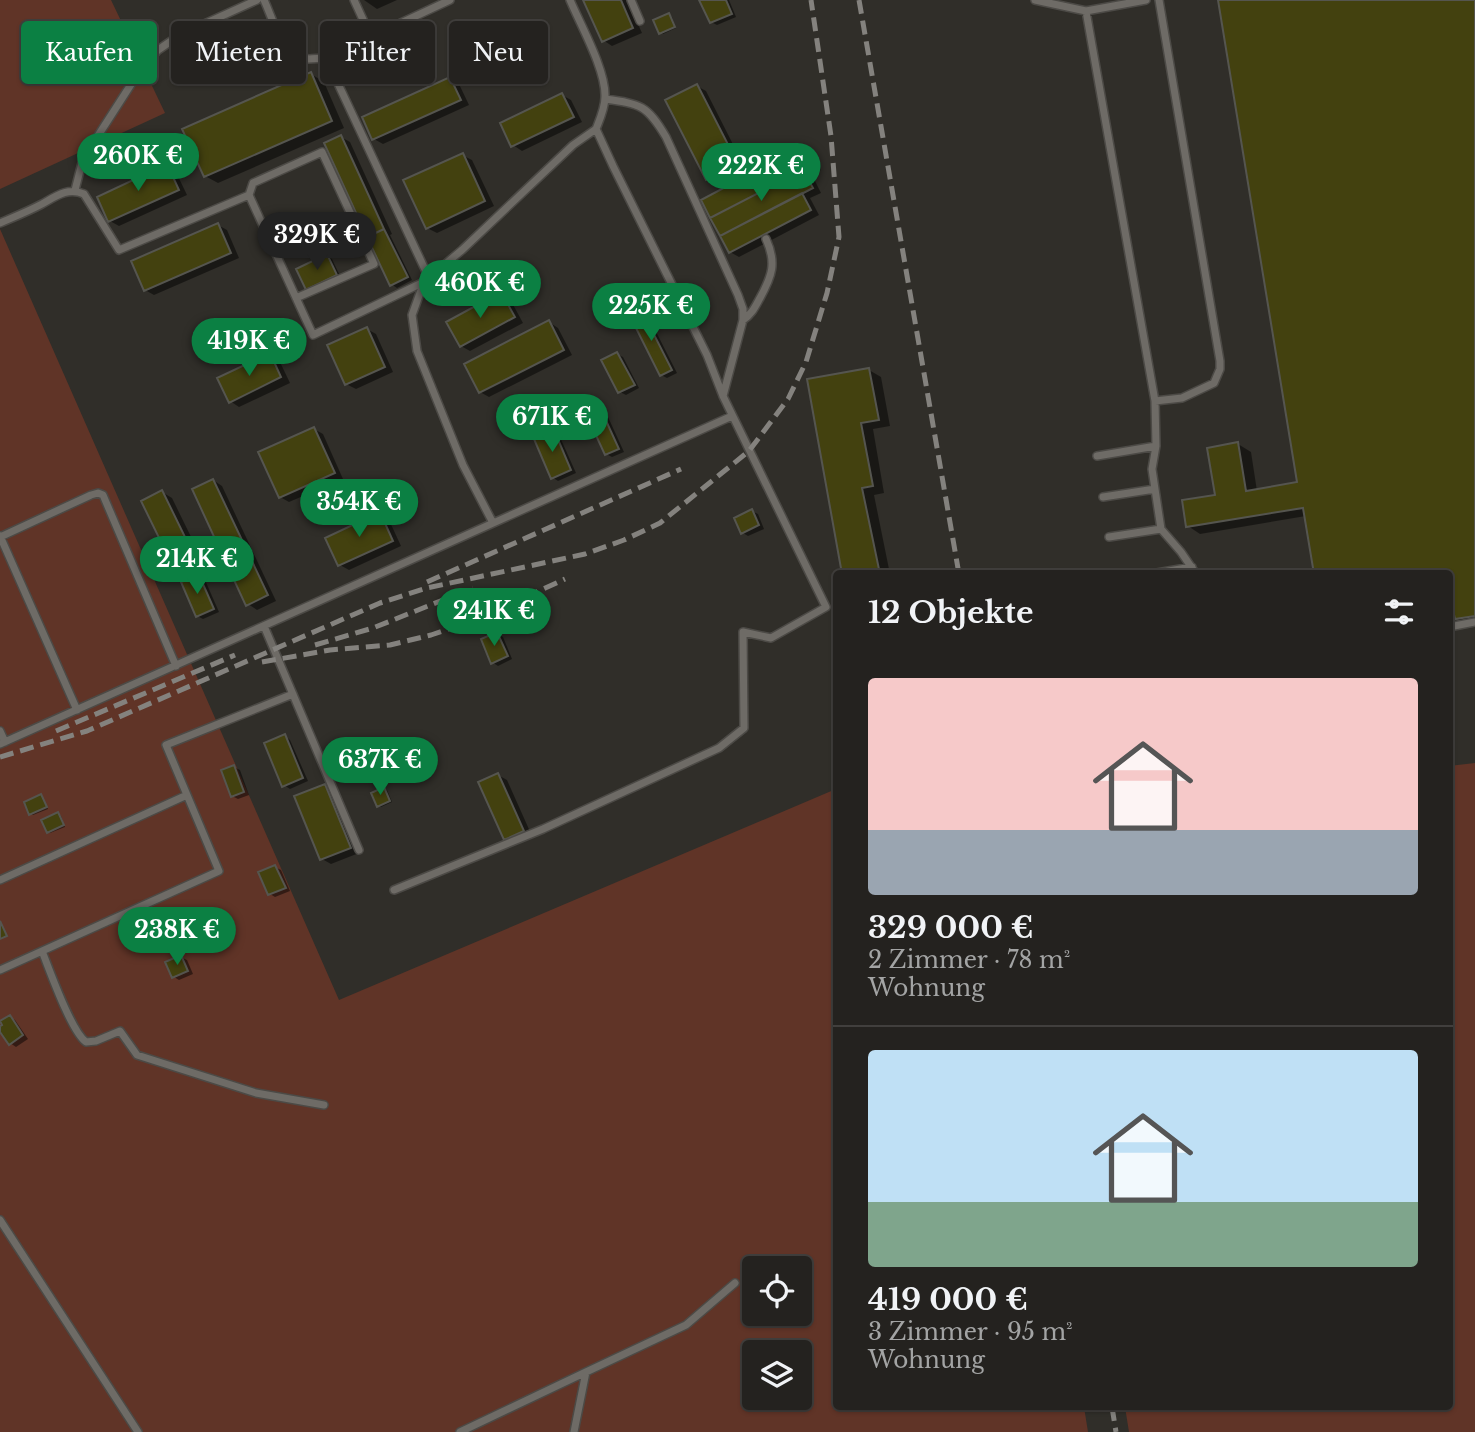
<!DOCTYPE html>
<html lang="de">
<meta charset="utf-8">
<style>
body{margin:0;font-family:"Libre Baskerville",serif;background:#2c2a28;color:#f1f3f6;height:100vh;display:flex;flex-direction:column;font-size:26px;white-space:nowrap}
*{box-sizing:border-box;margin:0}
p{font-size:23px;color:#a3a4a4}
.icon{flex:none;width:38px;height:38px;fill:none;stroke:currentColor;stroke-width:2;stroke-linecap:round;stroke-linejoin:round}
.map{position:relative;flex:1;overflow:hidden}
.drawer{position:absolute;left:833px;top:570px;width:620px;height:840px;display:flex;flex-direction:column;background:#24221f;border-radius:7px;box-shadow:0 2px 5px #0004,0 0 0 2px #413f3d}
.drawer>*{flex:none}
.top-card{position:absolute;left:21px;top:21px;width:665px;height:63px;display:flex;gap:14px}
.controls{position:absolute;left:742px;top:1256px;display:grid;gap:14px}
.controls a{display:grid;place-items:center;width:70px;height:70px;border-radius:7px;background:#24221f;box-shadow:0 2px 5px #0004,0 0 0 2px #413f3d;font-size:35px}
.price{position:absolute;translate:-50% -60px;padding:0 16px;border-radius:24px;background:#0b8043;color:#fff;font-size:23px;line-height:46px;filter:drop-shadow(0 2px 4px #0008)}
.price::after{content:'';position:absolute;left:50%;top:42px;width:21px;height:16px;margin-left:-10px;background:inherit;clip-path:polygon(0 0,100% 0,50% 100%)}
.price.active{background:#222;color:#fff}
ul{padding:0;list-style:none}
li{display:grid;align-content:center;gap:14px;height:371px;padding:0 35px}
li+li{border-top:2px solid #413f3d}
li span{display:grid;place-items:center;height:217px;border-radius:7px;color:#555}
li>.icon{margin-inline-start:auto}
span .icon{width:126px;height:126px;fill:#fffc;stroke-width:1}
li b{font-size:30px}
h2{display:flex;justify-content:space-between;align-items:center;height:84px;padding:0 35px;font-size:30px}
.pill{padding:0 24px;border-radius:7px;background:#24221f;box-shadow:0 2px 5px #0004,0 0 0 2px #413f3d;font-size:24px;line-height:63px}
.pill.active{background:#0b8043;color:#fff}
.map>svg:first-child{display:block}
.green{fill:#603427;fill-rule:evenodd}
.shadow{fill:#0007}
.building{fill:#43410f;stroke:#55554f;stroke-width:2}
.lines{fill:none;stroke-linecap:round;stroke-linejoin:round}
.lane-casing{stroke:#4c4a46;stroke-width:10}
.lane{stroke:#6e6b66;stroke-width:7}
.rail{stroke:#84827e;stroke-width:5;stroke-dasharray:14 7;stroke-linecap:butt}
</style>
<div class="map">
<svg width="1475" height="1432" viewBox="0 0 1475 1432">
<rect width="100%" height="100%" fill="#302e29"/>
<path class="green" d="M0,0H111L165,113L0,189Z
M0,229L339,1000L836,789V1407H1084L1088,1432H0ZM754,1269H800V1314H754ZM754,1353H800V1398H754Z
M1475,763V1432H1129L1125,1407H1449V766Z"/>
<path class="shadow" d="M364,0H397L377,9Z
M585,0H627L642,33L612,46L603,40Z
M701,0H729L736,17L717,25L711,22Z
M1219,0H1475V625L1469,626L1456,618L1453,600L1449,601V574H1316L1306,516L1200,534L1188,526L1217,496L1238,444L1251,452L1257,491L1299,484Z
M669,15L672,17L676,28L663,34L660,32Z
M416,35L425,40L434,61L383,83L374,78Z
M311,74L324,82L344,128L218,183L205,176Z
M450,79L459,84L469,105L383,144L374,139Z
M697,86L706,91L746,170L717,184L708,179Z
M562,95L571,100L582,122L522,151L513,145Z
M341,137L350,142L392,234L390,235L412,280L397,288L391,284Z
M803,148L813,154L821,170L812,175L821,193L810,198L819,215L739,257L730,252Z
M462,155L472,160L494,206L437,233L427,228Z
M167,166L176,172L187,195L119,226L110,221Z
M218,225L227,230L239,258L154,295L145,290Z
M327,256L332,259L341,278L313,292L308,288Z
M501,294L510,299L523,323L470,351L461,346Z
M642,312L648,316L677,373L667,378L661,375Z
M549,322L558,328L572,355L489,397L480,392Z
M367,329L376,334L393,372L356,389L346,384Z
M617,354L623,357L639,388L626,395L620,392Z
M270,355L279,360L290,383L239,407L230,401Z
M869,370L881,377L890,426L873,429L884,493L874,495L890,574H843L809,380Z
M597,403L603,406L624,452L612,457L606,454Z
M314,429L323,434L343,479L289,502L280,497Z
M554,432L559,435L576,473L558,481L552,477Z
M213,480L222,486L276,601L257,610L248,604Z
M162,492L172,498L194,543L174,552L165,546Z
M752,511L758,514L764,529L748,536L743,533Z
M380,514L389,520L401,546L349,570L340,565Z
M199,577L205,580L219,612L203,619L197,616Z
M497,634L503,637L512,659L498,666L492,662Z
M285,736L290,740L308,781L290,789L284,785Z
M234,767L240,770L249,795L238,799L232,796Z
M498,775L507,780L532,836L514,844L505,839Z
M325,786L334,791L359,853L331,864L322,859Z
M384,789L387,790L392,802L381,807L378,806Z
M41,796L43,798L48,809L33,815L31,814Z
M58,814L61,816L65,827L50,833L48,832Z
M275,867L281,870L290,891L275,897L270,894Z
M181,957L187,960L193,974L179,980L174,977Z
M10,1017L15,1020L28,1039L16,1047L10,1043L0,1029Z"/>
<path class="building" d="M583,0H621L633,28L602,42Z
M699,0H726L732,14L710,23Z
M1218,0H1475V616L1455,619L1449,592V574H1314L1303,508L1186,527L1182,500L1215,495L1207,448L1238,442L1246,491L1297,482Z
M669,13L675,27L659,34L653,20Z
M416,33L426,56L372,79L362,56Z
M311,72L332,121L204,177L182,129Z
M450,77L461,100L372,140L362,117Z
M697,84L738,164L706,180L665,100Z
M562,93L574,117L511,147L500,123Z
M341,135L384,229L367,237L324,143Z
M803,146L813,165L710,218L701,200Z
M463,153L485,201L426,229L403,180Z
M167,164L179,190L108,222L97,197Z
M803,170L813,188L720,236L710,218Z
M802,193L811,210L729,253L720,236Z
M218,223L231,253L144,291L131,261Z
M384,229L408,277L390,286L367,237Z
M327,254L337,275L306,290L296,269Z
M501,292L515,317L460,347L446,322Z
M642,311L672,370L660,376L630,316Z
M549,320L564,350L479,393L464,364Z
M367,327L385,367L345,385L327,345Z
M617,352L635,385L618,393L601,360Z
M270,353L281,377L229,403L217,378Z
M869,368L879,420L861,423L873,486L862,488L880,574H842L807,379Z
M597,401L619,449L605,455L583,407Z
M314,427L335,473L279,498L258,452Z
M554,430L571,470L551,479L534,439Z
M213,479L268,595L246,606L192,489Z
M162,490L185,537L164,548L141,501Z
M752,509L759,525L741,534L734,518Z
M380,512L393,541L338,566L325,538Z
M199,575L214,609L196,617L181,582Z
M497,632L508,656L491,664L481,639Z
M285,734L303,778L282,787L264,743Z
M234,765L244,792L231,797L221,770Z
M498,773L524,831L504,840L478,782Z
M325,784L351,848L320,860L294,796Z
M384,787L390,801L377,807L371,793Z
M41,794L47,807L29,815L24,802Z
M58,812L64,825L47,833L41,820Z
M275,865L286,888L268,895L258,872Z
M0,921L7,936L0,939Z
M181,955L188,971L172,978L165,962Z
M10,1015L23,1035L9,1045L0,1032V1026L2,1025L0,1021Z"/>
<g class="lines">
<defs>
<path id="lane" d="M264,0C274,21 281,56 309,59C314,59 320,58 326,58L450,0
M354,0L371,37
M631,0L640,21
M1035,0L1086,11L1146,0
M1086,11L1155,401L1156,446L1152,469L1161,529L1181,552L1196,574
M326,58L429,278
M605,99C641,104 647,105 666,137L738,295L743,309V320L723,396
M75,190L83,159L139,72L158,50L180,35L257,0
M249,195L253,183L322,152L374,264L296,298
M0,223C14,217 29,211 42,204C56,196 68,187 84,194L119,250L249,195L313,335L424,282
M743,320C752,314 755,307 760,298C772,276 777,263 766,239
M1155,401L1182,398L1214,383L1220,369V361L1159,0
M1097,456L1156,446
M1103,497L1155,489
M493,523L463,465L417,351L412,315L424,282L462,250L573,145L596,129
M0,536L77,710
M0,537L91,495L98,493L103,495L176,666
M1109,537L1161,529
M1151,574L1192,567
M264,626L359,850
M1449,627L1475,622
M0,731L5,742
M0,744L732,416
M0,880L187,795
M394,890L543,829L719,748L744,728L743,632L771,638L826,607L723,396L707,355L613,166L596,129C600,119 605,108 605,97C606,70 581,26 570,0
M42,951C50,971 71,1031 86,1042L96,1041L120,1031L137,1055L256,1093L324,1105
M0,970L219,871L166,745L293,694
M0,1220L138,1432
M460,1432L586,1372
M574,1432L586,1372L686,1325L735,1283"/>
</defs>
<use href="#lane" class="lane-casing"/>
<use href="#lane" class="lane"/>
<path class="rail" d="M859,0L959,574
M427,582L681,469
M315,645L373,628L473,588
M262,662L330,650L390,645L431,635L473,621L565,579
M56,731L235,655
M0,757L87,731L380,603L427,588L585,554L624,540L660,523L749,451L788,399L806,362L827,293L839,237L831,136L811,0
M1112,1407L1116,1432"/>
</g>
</svg>
<div class="controls">
<a><svg class="icon" aria-label="locate" viewBox="0 0 24 24"><circle cx="12" cy="12" r="6"/><path d="M12 2v4M12 18v4M2 12h4M18 12h4"/></svg></a>
<a><svg class="icon" aria-label="layers" viewBox="0 0 24 24"><path d="M12 4l9 5-9 5-9-5zM3 14l9 5 9-5"/></svg></a>
</div>
<b class="price" style="left:138px;top:193px">260K €</b>
<b class="price" style="left:761px;top:203px">222K €</b>
<b class="price active" style="left:317px;top:272px">329K €</b>
<b class="price" style="left:480px;top:320px">460K €</b>
<b class="price" style="left:651px;top:343px">225K €</b>
<b class="price" style="left:249px;top:378px">419K €</b>
<b class="price" style="left:552px;top:454px">671K €</b>
<b class="price" style="left:359px;top:539px">354K €</b>
<b class="price" style="left:197px;top:596px">214K €</b>
<b class="price" style="left:494px;top:648px">241K €</b>
<b class="price" style="left:380px;top:797px">637K €</b>
<b class="price" style="left:177px;top:967px">238K €</b>
<div class="top-card">
<a class="pill active">Kaufen</a>
<a class="pill">Mieten</a>
<a class="pill">Filter</a>
<a class="pill">Neu</a>
</div>
<section class="drawer">
<h2>12 Objekte<svg class="icon" aria-label="filters" viewBox="0 0 24 24"><path d="M4 7h16M4 17h16"/><circle cx="9" cy="7" r="2"/><circle cx="15" cy="17" r="2"/></svg></h2>
<ul>
<li><span style="background:linear-gradient(#f6c9c9 70%,#9aa5b1 0)"><svg class="icon" aria-label="home" viewBox="0 0 24 24"><path d="M3 11l9-7 9 7M6 9v11h12V9"/></svg></span><div><b>329 000 €</b><p>2 Zimmer · 78 m²</p><p>Wohnung</p></div></li>
<li><span style="background:linear-gradient(#bfe0f5 70%,#7fa58c 0)"><svg class="icon" aria-label="home" viewBox="0 0 24 24"><path d="M3 11l9-7 9 7M6 9v11h12V9"/></svg></span><div><b>419 000 €</b><p>3 Zimmer · 95 m²</p><p>Wohnung</p></div></li>
</ul>
</section>
</div>
